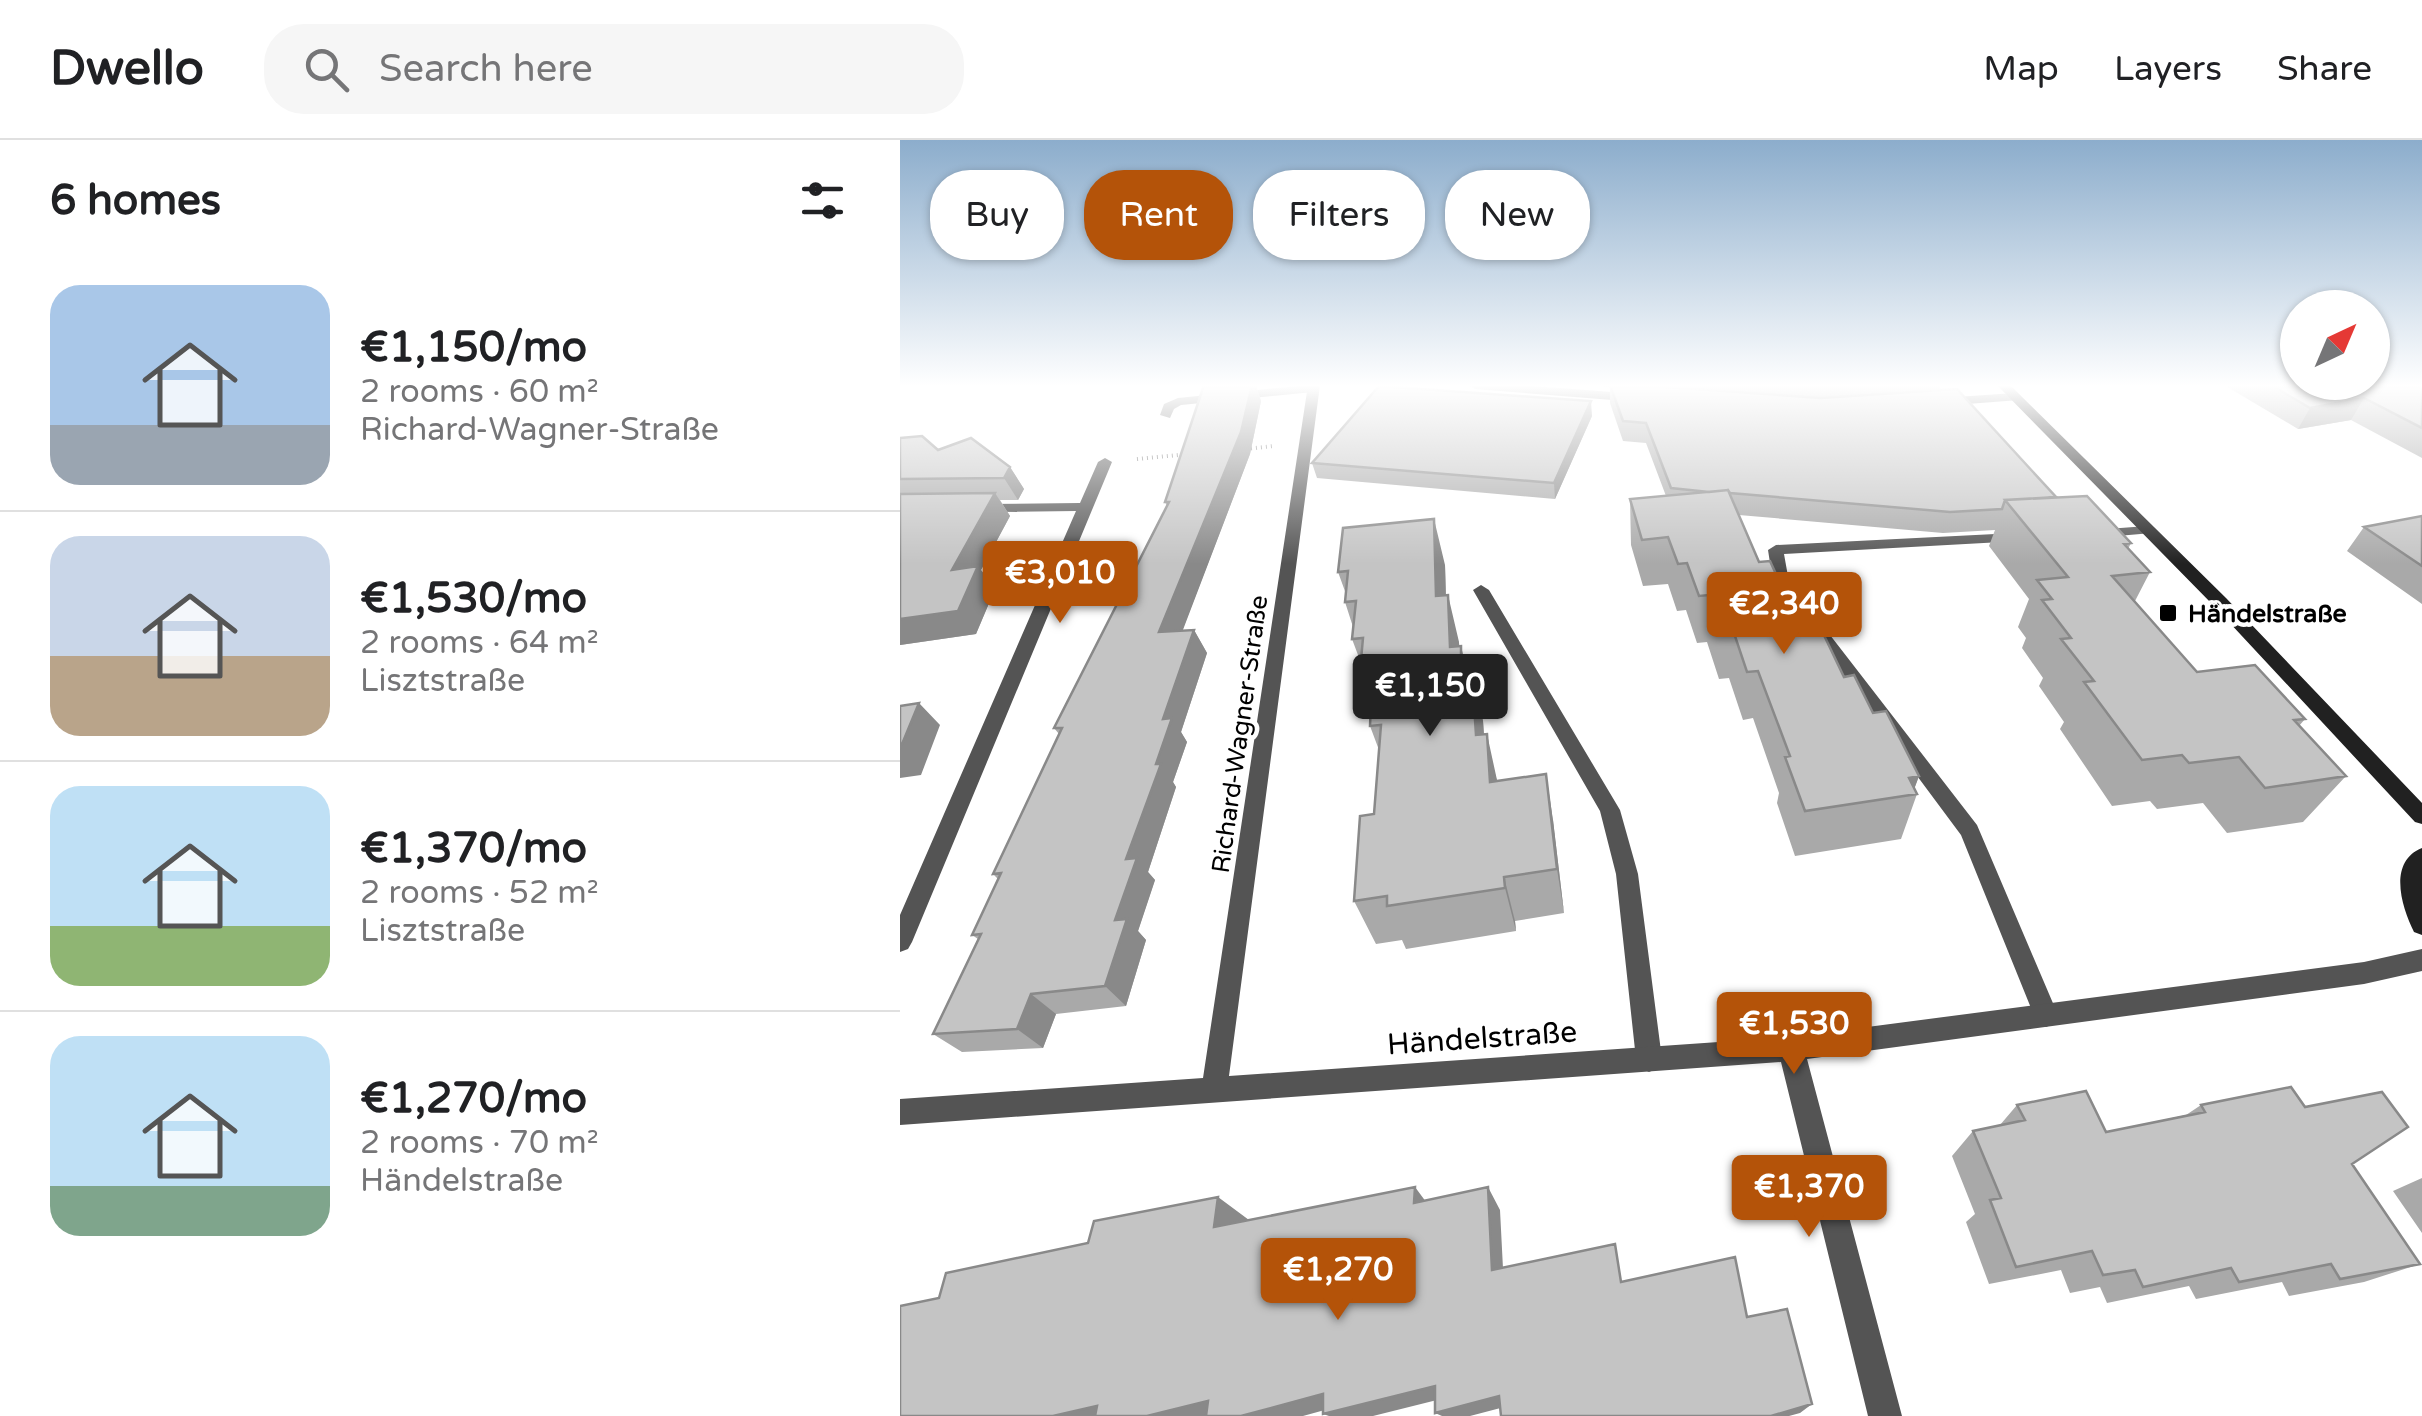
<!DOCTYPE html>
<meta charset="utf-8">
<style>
body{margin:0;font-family:"Varela Round",sans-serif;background:#f6f6f6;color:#202124;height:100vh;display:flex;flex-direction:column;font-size:38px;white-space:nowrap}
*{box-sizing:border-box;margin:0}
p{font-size:32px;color:#757577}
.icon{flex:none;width:55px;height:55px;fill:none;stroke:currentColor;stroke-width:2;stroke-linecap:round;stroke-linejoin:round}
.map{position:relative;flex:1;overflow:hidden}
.details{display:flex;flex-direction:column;background:#fff;width:900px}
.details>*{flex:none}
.banner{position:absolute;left:30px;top:30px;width:950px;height:90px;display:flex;gap:20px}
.needle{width:65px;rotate:44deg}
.fabs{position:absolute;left:1380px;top:150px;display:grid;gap:20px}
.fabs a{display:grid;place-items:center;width:110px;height:110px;border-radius:50%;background:#fff;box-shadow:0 2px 8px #0004;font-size:50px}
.price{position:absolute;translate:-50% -85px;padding:0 22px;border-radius:10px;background:#b45309;color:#fff;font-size:32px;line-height:65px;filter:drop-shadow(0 2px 5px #0008)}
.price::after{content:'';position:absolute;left:50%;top:60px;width:30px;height:22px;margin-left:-15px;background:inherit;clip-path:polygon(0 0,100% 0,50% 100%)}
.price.on{background:#222;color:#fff}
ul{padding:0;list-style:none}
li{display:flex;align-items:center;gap:30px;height:250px;padding:0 50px}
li+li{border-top:2px solid #e0e0e0}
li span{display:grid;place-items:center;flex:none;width:280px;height:200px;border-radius:30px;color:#555}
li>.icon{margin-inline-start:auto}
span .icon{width:120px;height:120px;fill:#fffc;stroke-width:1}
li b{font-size:42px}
h2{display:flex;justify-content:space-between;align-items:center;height:120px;padding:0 50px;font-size:42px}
.chip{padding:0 35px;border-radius:40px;background:#fff;box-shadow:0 2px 8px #0004;font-size:35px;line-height:90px}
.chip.on{background:#b45309;color:#fff}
header{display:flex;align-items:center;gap:60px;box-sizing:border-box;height:140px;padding:0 50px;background:#fff;border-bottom:2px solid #e0e0e0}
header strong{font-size:48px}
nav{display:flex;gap:55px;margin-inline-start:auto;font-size:35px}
.search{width:700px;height:90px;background:#f6f6f6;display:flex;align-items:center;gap:25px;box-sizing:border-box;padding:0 35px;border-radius:40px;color:#757577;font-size:38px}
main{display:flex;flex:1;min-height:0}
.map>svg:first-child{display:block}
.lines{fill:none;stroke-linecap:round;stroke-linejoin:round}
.path{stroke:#767676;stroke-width:4;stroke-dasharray:1 4;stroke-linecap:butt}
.service{fill:#545454;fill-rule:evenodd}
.minor{fill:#545454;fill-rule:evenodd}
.secondary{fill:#212121;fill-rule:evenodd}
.wall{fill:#a9a9a9}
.shaded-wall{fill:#898989}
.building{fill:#c4c4c4;stroke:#898989;stroke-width:2.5}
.poi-dot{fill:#000;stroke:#fff;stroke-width:4}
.labels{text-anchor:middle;stroke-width:9;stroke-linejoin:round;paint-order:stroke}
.poi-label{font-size:25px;font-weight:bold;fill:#000;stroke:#fff;text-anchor:start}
.street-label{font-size:25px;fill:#000;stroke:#fff}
.near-street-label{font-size:30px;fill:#000;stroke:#fff}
</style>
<header>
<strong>Dwello</strong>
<div class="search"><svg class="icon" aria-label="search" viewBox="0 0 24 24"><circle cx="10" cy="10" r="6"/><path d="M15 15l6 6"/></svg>Search here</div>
<nav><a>Map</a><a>Layers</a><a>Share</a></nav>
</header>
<main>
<section class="details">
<h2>6 homes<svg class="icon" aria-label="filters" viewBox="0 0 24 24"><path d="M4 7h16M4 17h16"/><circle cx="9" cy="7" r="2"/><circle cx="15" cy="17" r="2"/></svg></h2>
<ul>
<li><span style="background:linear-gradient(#a9c7e8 70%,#9aa5b1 0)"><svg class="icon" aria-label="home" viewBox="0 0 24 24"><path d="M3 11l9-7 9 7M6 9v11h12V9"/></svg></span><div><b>€1,150/mo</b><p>2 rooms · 60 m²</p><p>Richard-Wagner-Straße</p></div></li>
<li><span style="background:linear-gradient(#c9d6e8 60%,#b9a48a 0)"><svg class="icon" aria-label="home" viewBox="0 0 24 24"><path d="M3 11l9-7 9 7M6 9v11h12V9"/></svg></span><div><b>€1,530/mo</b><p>2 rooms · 64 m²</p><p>Lisztstraße</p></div></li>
<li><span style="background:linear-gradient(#bfe0f5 70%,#8fb573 0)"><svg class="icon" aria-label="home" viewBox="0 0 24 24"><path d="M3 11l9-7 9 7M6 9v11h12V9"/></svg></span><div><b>€1,370/mo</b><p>2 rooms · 52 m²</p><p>Lisztstraße</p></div></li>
<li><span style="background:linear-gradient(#bfe0f5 75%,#7fa58c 0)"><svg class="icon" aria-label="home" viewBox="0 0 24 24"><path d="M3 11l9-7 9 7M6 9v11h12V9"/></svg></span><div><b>€1,270/mo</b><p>2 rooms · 70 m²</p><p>Händelstraße</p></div></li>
</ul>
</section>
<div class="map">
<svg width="1522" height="1276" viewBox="0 0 1522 1276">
<rect width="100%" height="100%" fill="#fff"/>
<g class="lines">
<path class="path" d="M346,309L374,306
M237,319L289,314"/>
<path class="service" d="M407,245L419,248L413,252L281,265L274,269L270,278L260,275L264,264L278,258Z
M1247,386L1254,390L1252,393L1194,398L1187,394L1194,390Z
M1115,393L1123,398L1120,401L884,414L889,442L1077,685L1158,875L1155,883L1146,887L1137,883L1061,695L873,442L868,410L876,405Z
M581,445L589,450L720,670L738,734L762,919L758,928L749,932L740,928L736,919L716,734L700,671L573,450Z"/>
<path class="minor" d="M408,245H420L329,936L891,897L1464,822L1522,809V831L1464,844L907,919L1002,1276H968L881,922L0,985V959L303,938Z
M569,245H620L738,254L744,258L738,262L575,249Z
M1115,253L1119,254V260L1041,266L1035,262L1041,258Z
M205,318L212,322L12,802L8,809L0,812V775L176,371L81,372L74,368L81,364L180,363L198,322Z"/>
<path class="secondary" d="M1097,245H1110L1326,458L1522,663V684L1515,682L1314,466Z
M1522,708V795L1514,792C1502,768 1487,722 1522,708Z"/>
</g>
<path class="wall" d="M304,245H364L356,246L361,261L350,314L282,491L294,490L307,513L281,592L287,602L273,642L276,647L248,732L255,740L238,791L246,800L226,866L156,874L143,908L62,912L33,894L78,799L72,795L98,739L93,734L159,594L154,588L267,366L265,362Z
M704,245H1041L1040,250L1156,357L1231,403L1228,409L1250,432L1235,461L1297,532L1405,579L1399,586L1446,636L1403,682L1327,693L1303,663L1257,669L1250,661L1212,666L1160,589L1164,582L1139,546L1143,538L1122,508L1126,498L1118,487L1129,459L1089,406L1095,390L1043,393L839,375L859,422L1019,636L1014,649L1017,654L1001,699L895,716L877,663L879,653L853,578L843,580L829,538L819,539L807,502L797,503L786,470L777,471L768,444L743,446L731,405L730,359L766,356L746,303L723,301L710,263V247H705Z
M1324,245H1522V318L1451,280L1398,289Z
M692,276L655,359L417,338L412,323Z
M0,298L38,310L110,327L124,349L118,360H100L110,376L81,430L95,449L76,494L0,505Z
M1522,376V464L1447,411L1464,387Z
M545,425L546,455L567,534L583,581L584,594L597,641L653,680L664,773L615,781L616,791L506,809L502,800L476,804L454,761L474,674L479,610L470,586L471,574L459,542L461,523L452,499L453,487L445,462L446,454L438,432Z
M1117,965L1206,992L1286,975L1301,965L1405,967L1452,1024L1520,1124L1464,1142L1389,1156L1382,1142L1296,1159L1289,1146L1207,1163L1200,1147L1170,1153L1161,1130L1089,1144L1066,1082L1075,1074L1052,1016L1073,991L1100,985Z
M1522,1038V1093L1493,1051Z"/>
<path class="shaded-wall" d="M315,245H364L356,246L361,261L350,314L273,516L259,492Z
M1464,258L1451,280L1398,289L1410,268Z
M691,261L692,276L655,359L654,343Z
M110,327L124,349L118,360L104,338Z
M95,353L110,376L81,430L95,449L76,494L0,505V479L52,430Z
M534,379L545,425L547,503L536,456Z
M548,455L559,502L562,554L550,507Z
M294,490L307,513L281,592L287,602L273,642L276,647L248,732L255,740L238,791L246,800L226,866L205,846L215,780L226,719L256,624L263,579Z
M561,506L572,553L561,535Z
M572,534L583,581L587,642L576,595Z
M472,540L481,585H475L459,542Z
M19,563L40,585L21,635L0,638V609Z
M587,594L597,640L590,642Z
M646,634L653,680L664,773L657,729Z
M1019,636L1012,655L1009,638Z
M604,737L615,781L616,791L605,748Z
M131,854L156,874L143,908L117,889Z
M515,1047L532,1070L514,1063Z
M588,1047L600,1070L604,1148L592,1130Z
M318,1057L349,1080L314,1087Z
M535,1246L553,1256L473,1276H429L423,1274Z
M423,1254L450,1263L403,1276H341Z
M599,1256L612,1265L570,1276H542L535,1273Z
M308,1261L319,1276H247Z
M912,1264L900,1273L889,1276H871Z
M197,1266L234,1276H153Z"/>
<path class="building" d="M304,245H352L341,292L259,492L294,490L263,579L272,578L256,624H261L226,719L237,718L215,780L227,779L205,846L131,854L117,889L33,894L81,794L72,795L101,733L93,734L162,588H154L269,362H265Z
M710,245H736L921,258L1057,249L1156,357L1105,360L1102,369L1050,372L830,353L828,350L809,352L771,348L746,283L723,281Z
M1371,245H1522V288L1464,258L1410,268Z
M479,246L691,261L654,343L412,323Z
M22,296L38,310L71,298L110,327L104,338L0,339V298Z
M828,350L859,422L870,421L888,460L897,459L912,492L922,491L944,537L954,535L973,573L986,571L1019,636L1009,638L1017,654L905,671L885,617L890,616L858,531L847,532L833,490L822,491L809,455L799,456L787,423L778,424L768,397L742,400L730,359Z
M95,353L52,430L78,426L58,471L0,479V354Z
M1187,356L1231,403L1224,404L1250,432L1212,436L1297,532L1355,525L1405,579L1394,580L1446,636L1365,648L1339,617L1289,623L1282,615L1242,620L1184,542L1194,541L1161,499L1171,498L1142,460L1152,459L1137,440L1168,437L1105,360Z
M1522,376V426L1464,387Z
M534,379L536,456L548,455L550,507L561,506V535L572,534L576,595L587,594L590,642L646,634L657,729L604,737L605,748L487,766V756L454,761L460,676L474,674L481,585L470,586L472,540L459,542L463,498L452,499L456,461L445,462L448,431L438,432L443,388Z
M19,563L0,609V566Z
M1391,947L1405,967L1482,952L1508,987L1452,1024L1520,1124L1440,1139L1431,1124L1339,1142L1331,1128L1243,1147L1235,1130L1203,1135L1192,1111L1116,1127L1090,1060L1101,1058L1073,991L1125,980L1117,965L1186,951L1206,992L1305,972L1301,965Z
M515,1047L514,1063L588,1047L592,1130L715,1104L721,1142L835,1117L847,1177L887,1169L912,1264L871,1276H601L599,1256L535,1273V1246L423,1274V1254L341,1276H306L308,1261L247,1276H195L197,1266L153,1276H0V1166L39,1158L46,1133L188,1103L194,1081L318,1057L314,1087Z"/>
<linearGradient id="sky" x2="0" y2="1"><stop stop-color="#8cadcc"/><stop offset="0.58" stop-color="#fff"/><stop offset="1" stop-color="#fff" stop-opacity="0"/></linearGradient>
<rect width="1522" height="424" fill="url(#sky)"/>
<rect class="poi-dot" x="1258" y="463" width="20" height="20" rx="5"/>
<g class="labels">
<g class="poi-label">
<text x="1288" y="482">Händelstraße</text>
</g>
<g class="street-label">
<text transform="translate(339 594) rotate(-82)" y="9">Richard-Wagner-Straße</text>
</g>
<g class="near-street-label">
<text transform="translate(582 898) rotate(-4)" y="10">Händelstraße</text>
</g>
</g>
</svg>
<div class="fabs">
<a><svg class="needle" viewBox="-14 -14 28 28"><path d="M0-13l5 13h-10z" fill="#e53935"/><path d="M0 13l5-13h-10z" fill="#757577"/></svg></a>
</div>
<b class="price" style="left:160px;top:486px">€3,010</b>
<b class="price" style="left:884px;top:517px">€2,340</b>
<b class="price on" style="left:530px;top:599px">€1,150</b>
<b class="price" style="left:894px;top:937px">€1,530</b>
<b class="price" style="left:909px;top:1100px">€1,370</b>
<b class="price" style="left:438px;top:1183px">€1,270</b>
<div class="banner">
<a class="chip">Buy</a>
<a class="chip on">Rent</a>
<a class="chip">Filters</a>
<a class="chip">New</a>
</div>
</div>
</main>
